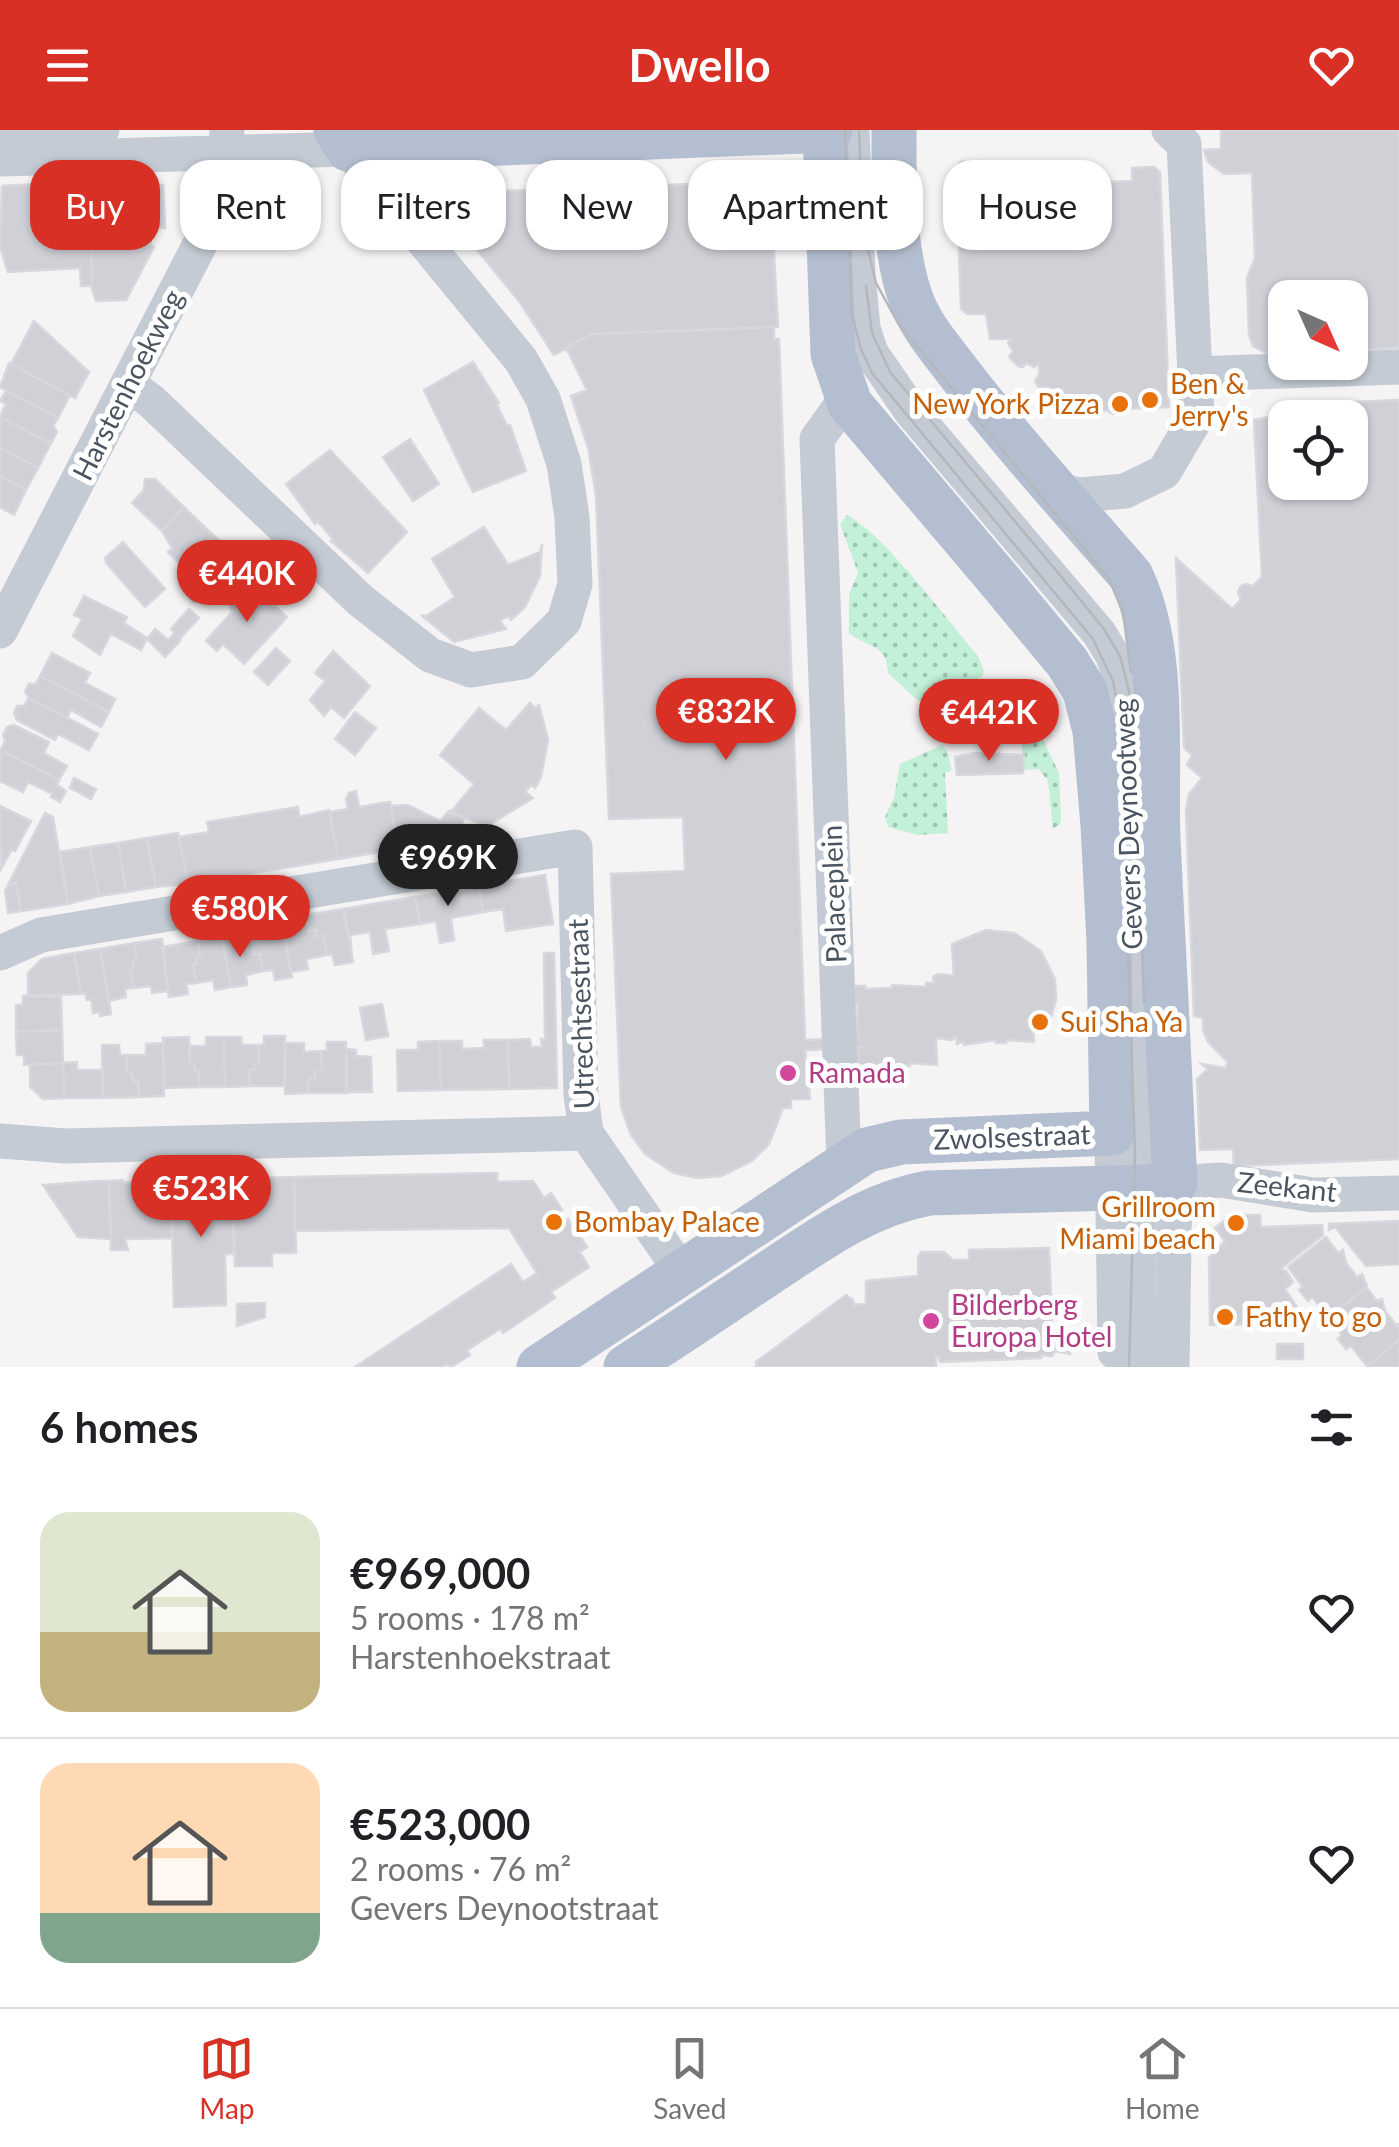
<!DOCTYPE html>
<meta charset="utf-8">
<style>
body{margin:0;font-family:Lato,sans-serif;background:#f6f6f6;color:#202124;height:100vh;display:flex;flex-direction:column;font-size:38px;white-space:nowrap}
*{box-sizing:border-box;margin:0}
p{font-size:32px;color:#757577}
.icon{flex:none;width:55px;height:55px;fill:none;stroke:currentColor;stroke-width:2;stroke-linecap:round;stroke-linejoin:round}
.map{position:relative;height:1237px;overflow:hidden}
.side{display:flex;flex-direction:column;background:#fff;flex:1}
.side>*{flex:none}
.banner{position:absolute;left:30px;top:30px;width:1340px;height:90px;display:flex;gap:20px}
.needle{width:65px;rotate:135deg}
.fabs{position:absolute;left:1268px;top:150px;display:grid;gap:20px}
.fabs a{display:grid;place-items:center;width:100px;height:100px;border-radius:20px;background:#fff;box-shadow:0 2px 8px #0004;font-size:50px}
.price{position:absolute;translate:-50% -85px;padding:0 22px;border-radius:35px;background:#d93025;color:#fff;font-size:32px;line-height:65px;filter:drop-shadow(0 2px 5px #0008)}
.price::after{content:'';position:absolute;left:50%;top:60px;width:30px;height:22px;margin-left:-15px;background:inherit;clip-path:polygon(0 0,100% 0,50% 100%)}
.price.current{background:#222;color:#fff}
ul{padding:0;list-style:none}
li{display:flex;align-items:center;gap:30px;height:250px;padding:0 40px}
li+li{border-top:2px solid #e0e0e0}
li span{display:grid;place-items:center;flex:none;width:280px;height:200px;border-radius:30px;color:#555}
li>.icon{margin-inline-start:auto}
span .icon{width:120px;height:120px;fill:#fffc;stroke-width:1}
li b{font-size:42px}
h2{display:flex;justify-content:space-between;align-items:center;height:120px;padding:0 40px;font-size:42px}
.tag{padding:0 35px;border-radius:30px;background:#fff;box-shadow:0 2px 8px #0004;font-size:35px;line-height:90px}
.tag.current{background:#d93025;color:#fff}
header{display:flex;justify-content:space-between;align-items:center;height:130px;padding:0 40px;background:#d93025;color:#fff;font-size:45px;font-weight:700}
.menu{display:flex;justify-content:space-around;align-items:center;height:140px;border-top:2px solid #e0e0e0;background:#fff;font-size:28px;color:#757577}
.menu a{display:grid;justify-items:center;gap:5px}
.menu .current{color:#d93025}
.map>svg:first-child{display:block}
.park{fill:url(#park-dots)}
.building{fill:#cfd1d7;stroke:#d7d8de;stroke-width:2.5;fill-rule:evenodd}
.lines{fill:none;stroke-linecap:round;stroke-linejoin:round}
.minor{stroke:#c4cbd4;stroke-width:35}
.major{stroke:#b3bfd0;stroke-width:45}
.tram{stroke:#b5b7bd;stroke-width:2.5}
.food-dot{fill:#e8710a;stroke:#fff;stroke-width:4}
.hotel-dot{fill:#d1479c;stroke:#fff;stroke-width:4}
.labels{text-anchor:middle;stroke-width:10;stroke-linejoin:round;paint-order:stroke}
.food-label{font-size:28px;fill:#c56008;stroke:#fff;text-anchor:start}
.street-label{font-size:28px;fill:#4a5460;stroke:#fff}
.hotel-label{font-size:28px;fill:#b23c85;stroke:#fff;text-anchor:start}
</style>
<header><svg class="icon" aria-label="menu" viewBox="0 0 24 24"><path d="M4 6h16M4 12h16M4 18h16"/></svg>Dwello<svg class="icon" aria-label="heart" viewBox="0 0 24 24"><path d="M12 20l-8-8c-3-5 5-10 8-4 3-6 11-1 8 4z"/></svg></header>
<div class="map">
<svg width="1399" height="1237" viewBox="0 0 1399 1237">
<defs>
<pattern id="park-dots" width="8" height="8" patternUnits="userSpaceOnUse" patternTransform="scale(2.5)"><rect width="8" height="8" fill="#c3f0d9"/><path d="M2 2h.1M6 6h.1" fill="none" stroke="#a0c5b3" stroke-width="1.8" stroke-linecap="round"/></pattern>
</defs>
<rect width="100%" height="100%" fill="#f5f3f3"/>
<path class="park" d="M847,385C885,405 947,490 978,526L984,541L982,547L925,572L917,570L888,543C887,513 869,519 849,503V464L858,443L840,394Z
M1029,590L1035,593L1059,643L1061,687L1060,694L1053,699L1048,651L1039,639L1022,640V600Z
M942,615L947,621L952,640L945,643L948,703L918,705L888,697L885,687L894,667L900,634Z"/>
<path class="building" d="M1221,0H1399V218L1350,220V168H1285V223L1268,224L1253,216L1249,205L1247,148L1255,128L1252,43L1224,44L1208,32L1204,20L1221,19Z
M983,31L984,57L1132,51V38L1154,37L1160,42L1169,277L1116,279L1113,284L1106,280L1098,284L1095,280L1085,285L1081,281L1073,285L1067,281L1066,272L1049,257L1039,258L1035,251L1039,244V233L1034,237L1026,233L1023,237L1018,236L1009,227L1013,221L1008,213L1012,209H990L986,184H967L961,179L956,38L961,32Z
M118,50V69L75,71L77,112L91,117L92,156H81L80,138L8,142L0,117L2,56Z
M719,53L738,56L754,65L772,88L778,197L592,204L554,225L519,171L462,102L457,90L461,72L477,62Z
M163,55L165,98H150L151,115L154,117L126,170L96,171L92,159L91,117L77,112L75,71L118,69V76L124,75L123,57Z
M34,191L89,242L75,268L11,234Z
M774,197V209H779L805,910L860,908L856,907L858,875H855L854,856H865V859L892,858V855L926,857V853H934L933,847L938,844L954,846L952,814L986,800L1014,803L1041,821L1055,849L1056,870L1048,897L1033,898L1034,912L1006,910V913H996L995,910L964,915V911L957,914L956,907L951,910L936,908L937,935L910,933V936L867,935L868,938L858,939L857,920L860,918L805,920L810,969H791V978H783L769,1014L752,1031L721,1046L698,1048L674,1043L645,1024L631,1005L621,977L611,744L685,741L683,687L609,689L596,365L588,317L571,266L587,260L566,218L592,204Z
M473,232L499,273L497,275L507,296L510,295L526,341L473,362L424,260Z
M9,233L70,265L58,288L0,257Z
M6,261L58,288L53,296L57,302L51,313L0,287L6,274L0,271Z
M1399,270V1029L1234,1036L1233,1019L1200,1020L1197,949L1208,939L1202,934L1225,938L1228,932L1208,912L1203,900V888L1194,886L1186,681L1189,664L1202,648L1187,635L1192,625L1184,618L1176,428L1232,479L1241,470L1238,462L1240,457L1245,454L1253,456L1262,447L1254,290L1280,285L1287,275ZM1285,288H1350V352H1285Z
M0,287L51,313L38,338L0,318Z
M410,309L439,354L413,371L383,327Z
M0,318L38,338L26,360L0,346Z
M330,320L407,402L368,443L331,411L333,409L318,392L315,394L286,354Z
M0,346L26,360L14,385L0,377Z
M145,349H155L184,377L162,401L132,373L144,360Z
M184,377L214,406L186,434L184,432L181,435L168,422L172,418L162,401Z
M484,397L508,435L540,422L542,414L540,446L525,477L511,490L508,486L500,491L506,499L454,512L421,485L426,486L455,467L432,429Z
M214,406L237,427L194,472L188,466L195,458L191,455L195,450L185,440Z
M123,412L165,459L145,477L106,433L105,428Z
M256,458L287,487L244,534L223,514L217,521L206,511L232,482L228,471L235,464L248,466Z
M84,466L127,487L124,493L147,508L141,520L111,504L100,525L73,506L82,489L74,485Z
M189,479L199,488L180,508L171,499Z
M155,499L168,510L175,503L181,510L165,527L147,509Z
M276,518L290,531L268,555L254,542Z
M333,521L370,556L344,588L331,577L324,586L310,570L325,551L315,543Z
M52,523L90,543L85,553L115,569L109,582L40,546Z
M40,546L109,582L101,597L71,580L67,588L29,568L25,561L29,554H36Z
M29,568L98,604L89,620L58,604L55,610L17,590L14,583L17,576H24Z
M530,573L535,578L539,575L548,610L541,647L535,658L531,655L525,662L533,668L487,696L448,681H452L474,654L440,625L479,578L506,600Z
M355,582L376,598L355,625L335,609Z
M14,595L49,612L44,623L67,636L59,650L1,620L5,611L3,605L7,597Z
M1,620L59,650L57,655L66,661L60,672L51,667L52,664L28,652L23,662L0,651Z
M975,623L1024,625L1023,643L957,645L955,627Z
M74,648L96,659L91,669L70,658Z
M356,661L359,677L390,672L398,719L338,729L330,682L348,679L346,669L349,663Z
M408,675L440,691L448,682L464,688L458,706L444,712L398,719L391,676Z
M0,676L31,691L15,721L12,719L1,739Z
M298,677L299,687L329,680L338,729L188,754L179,707L209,702L207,692Z
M45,683L53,687L68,774L21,781L16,753L8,755Z
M178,703L188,754L156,757L147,708Z
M147,708L156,757L126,762L118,713Z
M118,713L126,762L99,766L90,717Z
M90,717L99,766L68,774L60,722Z
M545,745L553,794L506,801L503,779L483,782L479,756Z
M16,753L21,781L8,783L5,761L8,755Z
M479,756L483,782L451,788L454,810L440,813L436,791L420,794L415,767Z
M415,767L420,794L385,799L389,821L373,824L370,802L350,805L352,827L343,779Z
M344,779L353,832L335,835L332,824L327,825L323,805L316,807V800L309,801L306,785Z
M306,785L309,801L316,800V807L323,805L327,825L306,829L308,839L291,842L281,789Z
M283,797L292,847L275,850L273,840L263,841L260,824L254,825L253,820L247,821L245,804Z
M245,804L247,821L253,820L254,825L260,824L263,841L246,845L247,855L231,857L222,807Z
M222,807L231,857L215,860L213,850L196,853L193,834H197L196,827L200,826L198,811Z
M162,809L168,861L152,863L151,856L134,858L130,840L134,839L132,831H137L134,813Z
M198,811L200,826L196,827L197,834H193L196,853L186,854L188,864L169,867L162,817Z
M134,813L137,831H132L134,839L130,840L134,858L125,859L126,867L109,871L100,819Z
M100,819L111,884L100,886L99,882L93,883L91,869L87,870L85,863L81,864L74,823Z
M74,823L81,864L28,865V843L42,829Z
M544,823H554L557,958L509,959L508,910L530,909L531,917H542L541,909H545Z
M23,866L61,867L62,900L16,902V875H23Z
M382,874L388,906L366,910L360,878Z
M62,900L63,933L24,935V925H17L16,902Z
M264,906H285L284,956H250L249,940H254V934L259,933L258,915H264Z
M189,907L190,934H194L195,941H199V957L164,958L163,908Z
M206,907H224L225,957H199V941H195L194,934H190V916H206Z
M224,907H241L242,915H258L259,933L254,934V940H249L250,956L225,957Z
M484,910H508L509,959L441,960L439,911H462V919L484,918Z
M439,911L441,960L398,961L397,920H418V912Z
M327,912H346L347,963H308V949L315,948V940H322L321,921H327Z
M163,913L164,966L139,967L138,951L133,952L132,943H127V925H146V914Z
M285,913H304V922L321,921L322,940H315V948L308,949V963L285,964Z
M102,915H119L120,925H127V943H132L133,952L138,951L139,967L103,968Z
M346,919L356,920V926L371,927L372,962H346Z
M77,932V940H102L103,968H64L63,933Z
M63,933L64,968L43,969L30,957V935Z
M497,1043V1052L533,1051L544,1068L551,1063L562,1080L555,1085L561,1094L568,1089L587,1117L580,1122L589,1137L551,1162L555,1168L503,1203L500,1199L467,1220L470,1225L451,1237L447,1234L442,1237H355L511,1134L523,1152L537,1143L509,1098L295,1101L294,1047Z
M294,1047L296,1123H272V1136H235L232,1049Z
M232,1049L234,1124H225L226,1175L174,1177L171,1050Z
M122,1050L125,1053L171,1050L172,1108L125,1109L128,1120H111L109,1051Z
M98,1051H109L111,1109L78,1107L43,1055Z
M1232,1085H1260L1261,1097L1322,1095L1323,1105L1280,1139L1286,1141L1293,1152L1285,1159L1298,1179L1312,1188L1308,1193L1210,1195L1209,1128L1225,1111L1215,1098Z
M1399,1091V1134L1366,1136L1335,1097L1329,1100V1094Z
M1326,1107L1338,1123L1343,1120L1346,1133L1357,1147L1362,1144L1367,1156L1329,1188L1312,1167L1308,1171L1299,1160L1303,1157L1288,1137Z
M1049,1118L1053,1211L1067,1209L1070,1224L1055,1221L1052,1226L1041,1225V1228L940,1232L939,1226H936V1237H756V1232L846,1165L853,1170L854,1175L866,1174V1151L918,1146V1127L921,1122H944L953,1130H969V1120Z
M1366,1157L1377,1171L1382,1169L1385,1181L1396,1195L1399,1194V1210L1367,1236L1351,1216L1346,1219L1338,1209L1342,1205L1329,1188Z
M265,1173V1187L237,1196V1174Z
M1399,1210V1237H1368L1367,1236Z
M1277,1214H1303V1229H1277Z"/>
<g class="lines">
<path class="minor" d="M852,0L858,145L863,198L871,223L911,281L1099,503L1113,526L1121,550L1141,968L1137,1237
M0,4L102,0
M0,29L348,19
M1195,244L1399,237
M129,255L151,271L360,470L430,525L471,540L522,532L564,491L575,454L572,387L564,334L543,269L521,230L348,19
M1057,360L1080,365L1125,361L1164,342L1197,286L1184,14L1169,0
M0,501L212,91L223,65L227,0
M0,823L41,805L575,717L581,964L586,1003L681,1141
M1112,1003L1115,1222
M0,1011L66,1016L586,1003
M844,1033L817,309L848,266
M1175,1053L1221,1050L1313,1065L1399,1063
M1172,1237L1175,1053"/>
<path class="major" d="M336,0L348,19L830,0
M539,1237L867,1020L901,1012L1112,1003L1109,811L1103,695L1095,601L1085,561L1067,532L1004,456L850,274L833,224L825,0
M626,1237C674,1207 722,1174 769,1143C820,1109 868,1074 929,1063L1149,1057L1175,1053C1170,939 1163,824 1158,710C1155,627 1167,521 1131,446C1073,379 1013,313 959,243C941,219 919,195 910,166C893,117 894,51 894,0"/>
<path class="tram" d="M845,0L852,184L861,219L872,243L1093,509L1113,551L1120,591L1135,1023L1129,1237
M859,0L864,111
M864,103L876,153L898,193L1109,449L1123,482L1131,542
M866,156L872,203L890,242L1059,444L1104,499L1120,526L1133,577L1144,872"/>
</g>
<g class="food-dot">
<circle cx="1150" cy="270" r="10"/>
<circle cx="1120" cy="274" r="10"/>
<circle cx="1040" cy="892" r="10"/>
<circle cx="554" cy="1092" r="10"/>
<circle cx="1236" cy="1093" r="10"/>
<circle cx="1225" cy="1187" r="10"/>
</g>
<g class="hotel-dot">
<circle cx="788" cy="943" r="10"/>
<circle cx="931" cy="1191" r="10"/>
</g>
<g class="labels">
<g class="food-label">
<text x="1170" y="264">Ben &amp;<tspan x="1170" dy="32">Jerry's</tspan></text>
<text x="1100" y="284" text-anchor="end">New York Pizza</text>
<text x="1060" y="902">Sui Sha Ya</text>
<text x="1216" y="1087" text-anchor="end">Grillroom<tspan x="1216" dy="32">Miami beach</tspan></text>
<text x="574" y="1102">Bombay Palace</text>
<text x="1245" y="1197">Fathy to go</text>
</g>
<g class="street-label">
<text transform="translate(128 255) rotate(-63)" y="10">Harstenhoekweg</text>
<text transform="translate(1128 694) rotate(-92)" y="10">Gevers Deynootweg</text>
<text transform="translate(834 764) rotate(-92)" y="10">Palaceplein</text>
<text transform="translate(581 884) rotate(-92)" y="10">Utrechtsestraat</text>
<text transform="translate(1012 1007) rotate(-2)" y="10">Zwolsestraat</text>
<text transform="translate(1287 1057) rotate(6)" y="10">Zeekant</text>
</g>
<g class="hotel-label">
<text x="808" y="953">Ramada</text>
<text x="951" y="1185">Bilderberg<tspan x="951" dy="32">Europa Hotel</tspan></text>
</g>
</g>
</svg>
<div class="fabs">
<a><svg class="needle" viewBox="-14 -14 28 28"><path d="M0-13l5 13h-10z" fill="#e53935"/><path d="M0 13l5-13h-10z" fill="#757577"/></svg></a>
<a><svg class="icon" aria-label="locate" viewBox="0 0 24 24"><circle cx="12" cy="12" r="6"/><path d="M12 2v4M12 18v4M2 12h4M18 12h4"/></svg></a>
</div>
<b class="price" style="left:247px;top:495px">€440K</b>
<b class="price" style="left:726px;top:633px">€832K</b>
<b class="price" style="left:989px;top:634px">€442K</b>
<b class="price current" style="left:448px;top:779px">€969K</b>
<b class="price" style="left:240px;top:830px">€580K</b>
<b class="price" style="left:201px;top:1110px">€523K</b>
<div class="banner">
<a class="tag current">Buy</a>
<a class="tag">Rent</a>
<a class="tag">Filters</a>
<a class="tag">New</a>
<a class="tag">Apartment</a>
<a class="tag">House</a>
</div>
</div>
<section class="side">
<h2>6 homes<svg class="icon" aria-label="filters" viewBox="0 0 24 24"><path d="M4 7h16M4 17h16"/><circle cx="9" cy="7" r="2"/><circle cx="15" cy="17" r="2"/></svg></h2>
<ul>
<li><span style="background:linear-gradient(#dfe7d0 60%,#c2b280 0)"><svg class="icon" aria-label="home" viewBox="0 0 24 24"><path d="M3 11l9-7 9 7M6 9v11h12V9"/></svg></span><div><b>€969,000</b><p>5 rooms · 178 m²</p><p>Harstenhoekstraat</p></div><svg class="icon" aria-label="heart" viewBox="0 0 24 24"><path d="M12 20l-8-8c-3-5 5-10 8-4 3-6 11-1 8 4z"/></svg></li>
<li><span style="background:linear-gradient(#ffd9b3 75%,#7fa58c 0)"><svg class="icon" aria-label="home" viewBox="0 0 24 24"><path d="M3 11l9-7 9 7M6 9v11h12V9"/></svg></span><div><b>€523,000</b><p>2 rooms · 76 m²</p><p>Gevers Deynootstraat</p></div><svg class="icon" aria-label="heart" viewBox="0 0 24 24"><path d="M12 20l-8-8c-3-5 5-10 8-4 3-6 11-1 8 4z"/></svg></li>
</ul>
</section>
<nav class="menu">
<a class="current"><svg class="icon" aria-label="map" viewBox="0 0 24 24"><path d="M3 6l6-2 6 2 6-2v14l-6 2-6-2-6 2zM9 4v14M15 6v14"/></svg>Map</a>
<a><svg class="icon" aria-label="saved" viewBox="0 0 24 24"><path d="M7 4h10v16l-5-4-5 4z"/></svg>Saved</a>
<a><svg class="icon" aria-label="home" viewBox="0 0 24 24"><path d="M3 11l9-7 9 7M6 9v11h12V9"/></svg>Home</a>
</nav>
